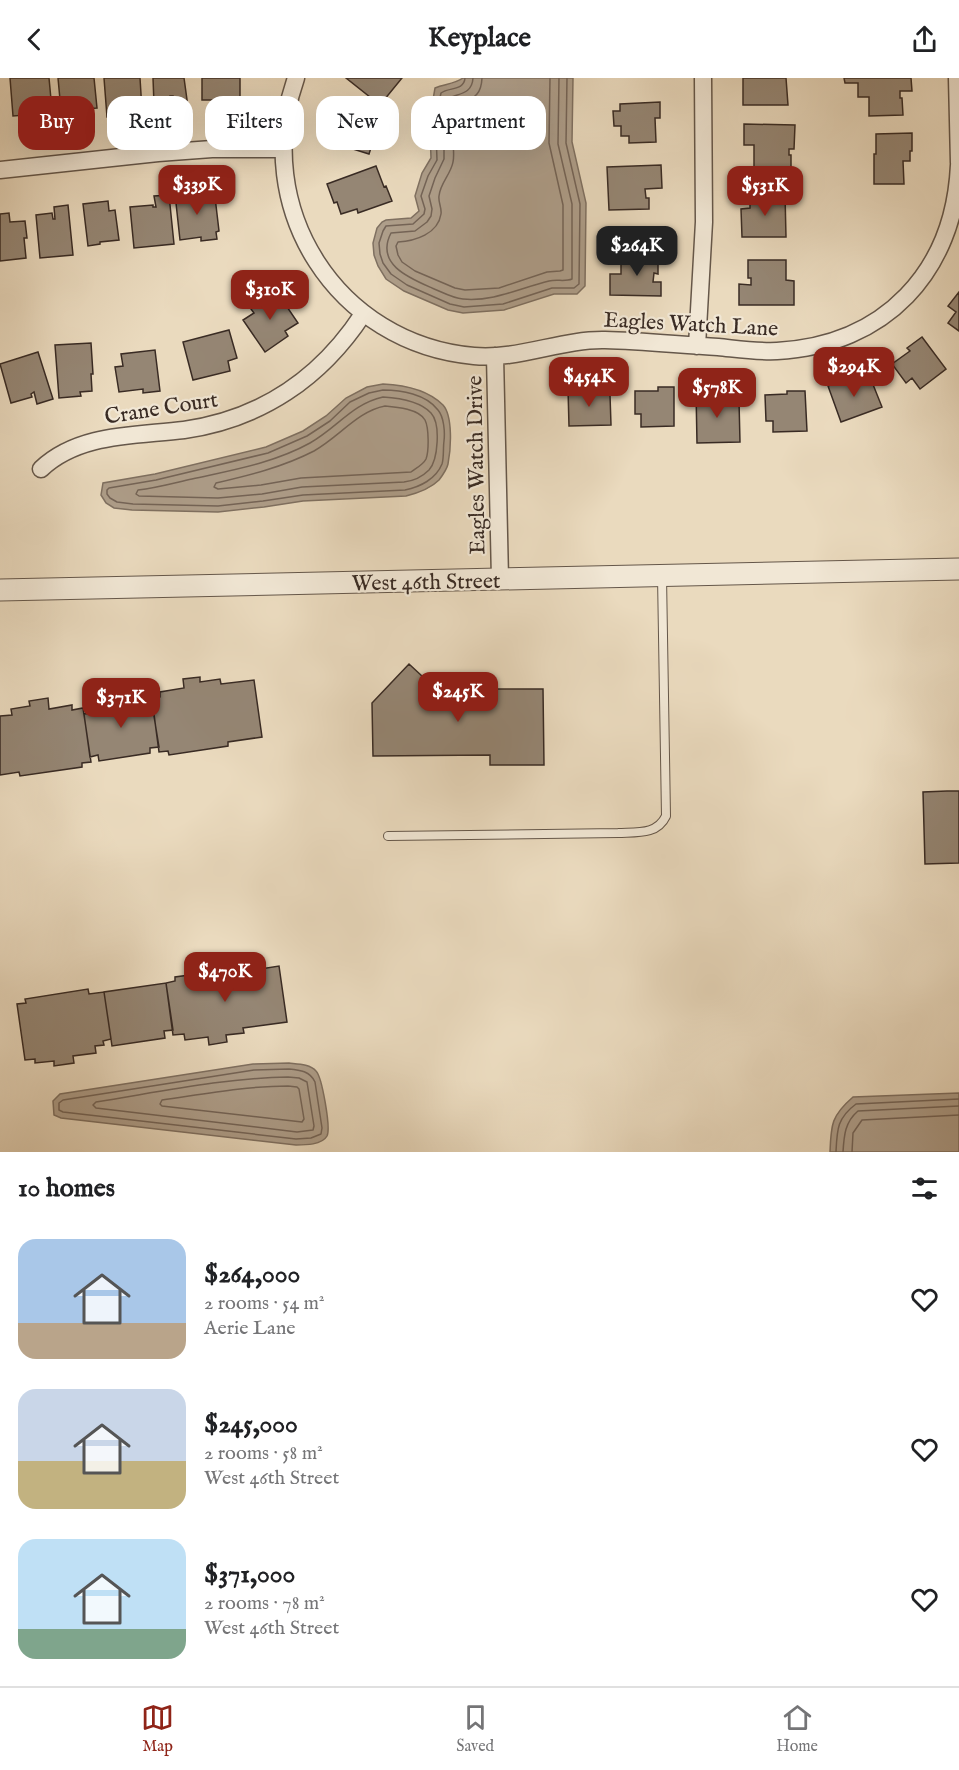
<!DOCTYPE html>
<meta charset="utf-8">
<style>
body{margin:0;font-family:"IM FELL English",serif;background:#f2f2f2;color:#202124;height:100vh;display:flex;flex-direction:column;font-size:22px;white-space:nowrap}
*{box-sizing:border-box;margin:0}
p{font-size:20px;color:#757577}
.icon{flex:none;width:33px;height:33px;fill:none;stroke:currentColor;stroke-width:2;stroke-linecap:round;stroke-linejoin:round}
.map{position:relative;height:1074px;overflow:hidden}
.side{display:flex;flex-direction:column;background:#fff;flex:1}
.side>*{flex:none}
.banner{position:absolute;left:18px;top:18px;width:600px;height:54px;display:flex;gap:12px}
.price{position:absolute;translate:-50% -51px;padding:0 14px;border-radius:12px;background:#8f2418;color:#fff;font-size:20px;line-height:39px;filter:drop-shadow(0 2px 3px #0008)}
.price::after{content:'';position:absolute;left:50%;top:36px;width:18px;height:14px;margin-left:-9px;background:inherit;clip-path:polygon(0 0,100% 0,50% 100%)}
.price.selected{background:#222;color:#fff}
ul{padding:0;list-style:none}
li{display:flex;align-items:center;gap:18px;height:150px;padding:0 18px}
li span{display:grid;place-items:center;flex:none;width:168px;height:120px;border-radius:18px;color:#555}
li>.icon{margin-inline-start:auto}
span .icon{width:72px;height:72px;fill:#fffc;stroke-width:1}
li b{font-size:26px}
h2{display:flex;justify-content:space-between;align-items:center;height:72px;padding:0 18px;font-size:26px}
.chip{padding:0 21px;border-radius:18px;background:#fff;box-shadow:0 6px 24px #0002;font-size:21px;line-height:54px}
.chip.selected{background:#8f2418;color:#fff}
header{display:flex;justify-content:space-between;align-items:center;height:78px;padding:0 18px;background:#fff;font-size:27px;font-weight:700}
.dock{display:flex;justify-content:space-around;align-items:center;height:84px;border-top:2px solid #e0e0e0;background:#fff;font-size:16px;color:#757577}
.dock a{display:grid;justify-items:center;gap:3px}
.dock .selected{color:#8f2418}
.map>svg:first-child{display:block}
.water{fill:#ae9e8a;stroke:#7f7061;stroke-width:1.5}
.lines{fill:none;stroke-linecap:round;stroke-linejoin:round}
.shore{stroke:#746457;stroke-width:1.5}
.building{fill:#958674;stroke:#392b24;stroke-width:1.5}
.service-casing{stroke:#65574a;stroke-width:10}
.minor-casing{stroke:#65574a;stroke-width:19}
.tertiary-casing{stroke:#65574a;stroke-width:23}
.service{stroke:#f1e7d5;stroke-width:8}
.minor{stroke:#f1e7d5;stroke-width:16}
.tertiary{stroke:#f1e7d5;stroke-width:21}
.labels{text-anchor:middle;stroke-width:4.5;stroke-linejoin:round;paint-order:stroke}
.street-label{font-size:22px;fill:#392b24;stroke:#f1e7d5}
</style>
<header><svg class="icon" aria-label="back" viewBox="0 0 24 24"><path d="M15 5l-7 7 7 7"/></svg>Keyplace<svg class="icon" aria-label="share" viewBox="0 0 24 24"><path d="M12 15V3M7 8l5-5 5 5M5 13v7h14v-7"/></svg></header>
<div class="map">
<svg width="959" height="1074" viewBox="0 0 959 1074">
<rect width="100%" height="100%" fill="#eadabe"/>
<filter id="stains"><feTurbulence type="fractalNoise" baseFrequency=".00333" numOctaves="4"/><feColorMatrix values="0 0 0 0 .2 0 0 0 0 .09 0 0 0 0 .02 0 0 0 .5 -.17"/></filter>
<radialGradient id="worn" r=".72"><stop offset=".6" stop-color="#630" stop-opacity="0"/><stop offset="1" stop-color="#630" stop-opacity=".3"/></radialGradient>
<path class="water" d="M463,0H573L572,64L586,125L585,208L577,216H554L504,232L463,235L448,232L404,213L386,201L378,188L374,177L373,165L377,150L382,144L386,142L411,140L419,133L415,118L422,95L431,80L430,53L432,43L431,33L435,10C444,6 455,6 463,0Z
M383,306C404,307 427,311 443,327C453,338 451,371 448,386C447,391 442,398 439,402C430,411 418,415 406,418L303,423L264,429L218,434L132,432L114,430L106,425L101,417L103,405L155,396L266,369L303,353L326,338L346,320L367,309Z
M289,985C298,986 310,986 316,993C322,999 331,1050 327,1058C322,1067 305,1067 296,1067L61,1040L54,1037L53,1023L60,1016L253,986Z
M959,1015V1074H830C831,1047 831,1038 853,1019Z"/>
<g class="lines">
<path class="shore" d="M465,0C464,13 449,9 441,15L437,33L438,43L436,54L437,82L428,98L421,118L425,131L424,136L413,146L386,148L383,153L379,165L380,176L383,185L391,196L407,207L450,226L464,229L503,226L552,210H574L579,206L580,126L566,65L567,0
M473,0C472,17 458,15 447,21L444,33L446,43L444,55V81L435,100L429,118L432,131L431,138L427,144L415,153L391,155C375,186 409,200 432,210C442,214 452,220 463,221C493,224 520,210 549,203C557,201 565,204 572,201V126L558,66L559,0
M482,0C481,22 469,20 455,29C453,34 455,37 455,42C455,47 453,51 453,56C452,65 455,75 453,84C451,96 440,105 439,118C438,124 442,130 441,136C438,156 415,163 398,164L396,168L398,177L402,184L415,193L455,210L465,212L499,210L547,194L560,193L563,192V127L549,65L550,0
M383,312C401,312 426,316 438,332C444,339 445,354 444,363C443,370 444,380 442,386C436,401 420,409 405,412L303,417L263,423L218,428L133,426L117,424L110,420L107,416V412L109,410L156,402L268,375L307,358L330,343L350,324L369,315Z
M383,319C399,320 420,323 431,335C441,346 438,382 429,392C422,399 413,403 404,404L302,409L262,416L218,420L139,418L136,416L138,412C157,410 174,405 192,401C232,392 274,385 310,365C338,349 352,326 383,319Z
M385,328C397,329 419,331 425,342C429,350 429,373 426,381C423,387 416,390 411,394L301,400L261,407L218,411L214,409L216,405C250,397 283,389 314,373C339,359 358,333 385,328Z
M289,991C300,992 310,993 315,1004L322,1050L321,1056L311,1060L296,1061L63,1034L59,1032V1025L63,1022L254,992Z
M288,999L299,1000L307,1004L314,1048L313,1052L297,1054L96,1030L93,1027L96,1024C159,1014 224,1000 288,999Z
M288,1008L297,1009L299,1011L304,1041L302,1044L162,1028L160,1026L162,1022C204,1016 246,1008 288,1008Z
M836,1074C837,1052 837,1040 856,1026L959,1021
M843,1074C844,1057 845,1044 858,1033L959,1028
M852,1074L853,1055L862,1042L959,1037"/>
</g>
<path class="building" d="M10,0H49L53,43L39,45L38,36L13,38Z
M58,0H94L97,30L83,31L84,41L62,43Z
M104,0H140L142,32L128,33V37L107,39Z
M153,0H184L188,29L173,30V18H170V25L154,26Z
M202,0H240V29H227V19H224V22H202Z
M346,0H402L380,27Z
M743,0H786L788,27H743Z
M844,0H911L912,13H900V20H902L903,37L869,38V19H858V5H845Z
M331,22L381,38L369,76L337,66L339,60L324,56L325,52L321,51Z
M660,24V40H655L656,64L629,65V58H621V48H614L613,33H620V26Z
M744,46L795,47L794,71H789V77H791V92L754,91V67H744Z
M912,55V73H910V83H903L904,106H874V76H876V56Z
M661,87L662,110L645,111L646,120H649V131L609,132L607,89Z
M376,88L384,109L386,108L392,123L358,135L357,131L341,136L337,124L334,125L327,106Z
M201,113V117H205V120L215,119L219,153L216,154L217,161L201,163V159L180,162L175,116Z
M750,116H785L786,159H742L741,131L750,130Z
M169,117L174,166L134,170L130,129L153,127V129H156L154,118Z
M108,123L109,133L115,132L119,162L100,164V166L88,168L83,126Z
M68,127L73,177L40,180L36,137L52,135L53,141H55L54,129Z
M9,135L10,144L25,143L27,160H24L26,180L0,183V136Z
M633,176H658V196L654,195L653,204H661V218L610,217V196H621V181H633Z
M748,182H786V202L794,203V227H739V206L751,207V200H748Z
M959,214V253L948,245L956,234L948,228Z
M263,217L268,225L279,217L298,245L285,253L288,258L265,274L243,242L254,235L248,227Z
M229,252L237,280L228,283L230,293L193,302L183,264Z
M922,259L946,291L920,311L912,300L906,305L892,286L910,273L907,270Z
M91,265L93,296H91L92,313L80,314L81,318L59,320L55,267Z
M155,272L160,313L143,315V311L119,314L115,289L123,288L121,276Z
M38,274L53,321L37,326L34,314L31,316L32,319L11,325L0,286Z
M870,299L882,329L841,344L828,308L849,300L851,306Z
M658,309H674V348L641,349V336H635V313H658Z
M596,310L597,317H610L611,347L569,348L568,311Z
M696,313H718L719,328H728L731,320H735L739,323L740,364L697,365Z
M787,313H805L807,353L773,354V343H766L765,317L787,316Z
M409,586L449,623H491L490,611H543L544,687H490V677L373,678L372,625Z
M200,599V604L220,601L221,606L254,602L262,659L228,664V668L169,677L168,673L159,674L152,621L160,619V614L184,610L183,601Z
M123,616L124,624L143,622L144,627L152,626L159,669L150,670V675L99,683L98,677L90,679L84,636L91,635L90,629L111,626L110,618Z
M48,620L49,631L72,627V632L83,630L91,684L82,685V689L20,698L19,694L0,697V638L12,637L11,631L30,628L29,623Z
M947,713H959V785L925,786L923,714Z
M279,888L287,944L243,950L244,955L226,957L227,964L209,967L208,959L185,962L184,956L173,957L166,905L175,903V899L234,891V895Z
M166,905L173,952L164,953L165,960L112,968L104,914Z
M88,911L89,916L104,914L111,961L103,963L104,967L95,968L96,975L73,978L74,985L54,988V983L35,985V981L25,982L17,926L26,925L25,921Z"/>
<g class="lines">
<defs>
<path id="service" d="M388,758L618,755C637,754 657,757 666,738L662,498"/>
<path id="minor" d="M296,0C250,130 337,266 474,278C518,282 562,261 605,262C643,263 681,267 718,269C738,271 757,274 777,273C885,267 954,194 959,87
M957,0L959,85
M0,92L158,75L212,71H283
M697,268L704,144L703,0
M495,278L500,501
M41,391C79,355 136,358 184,352C261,341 321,300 363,236"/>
<path id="tertiary" d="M0,512L959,491"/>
</defs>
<use href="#service" class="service-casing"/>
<use href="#minor" class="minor-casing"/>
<use href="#tertiary" class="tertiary-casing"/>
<use href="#service" class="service"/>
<use href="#minor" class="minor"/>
<use href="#tertiary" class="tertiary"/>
</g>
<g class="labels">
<g class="street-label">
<text transform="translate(691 245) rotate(3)" y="8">Eagles Watch Lane</text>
<text transform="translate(161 329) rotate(-9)" y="8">Crane Court</text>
<text transform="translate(475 387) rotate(-91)" y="8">Eagles Watch Drive</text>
<text transform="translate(426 503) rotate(-1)" y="8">West 46th Street</text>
</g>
</g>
<rect width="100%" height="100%" filter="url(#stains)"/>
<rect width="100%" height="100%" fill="url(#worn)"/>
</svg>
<b class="price" style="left:197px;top:138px">$339K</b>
<b class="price" style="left:765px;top:139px">$531K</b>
<b class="price selected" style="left:637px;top:199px">$264K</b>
<b class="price" style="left:270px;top:243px">$310K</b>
<b class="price" style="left:854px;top:320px">$294K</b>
<b class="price" style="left:589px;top:330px">$454K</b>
<b class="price" style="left:717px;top:341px">$578K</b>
<b class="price" style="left:458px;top:645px">$245K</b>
<b class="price" style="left:121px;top:651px">$371K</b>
<b class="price" style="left:225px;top:925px">$470K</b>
<div class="banner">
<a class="chip selected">Buy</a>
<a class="chip">Rent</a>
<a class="chip">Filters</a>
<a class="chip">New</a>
<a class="chip">Apartment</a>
</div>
</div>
<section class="side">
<h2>10 homes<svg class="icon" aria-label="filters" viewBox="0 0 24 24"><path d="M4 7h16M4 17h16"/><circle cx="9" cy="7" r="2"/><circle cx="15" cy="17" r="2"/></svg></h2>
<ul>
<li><span style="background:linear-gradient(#a9c7e8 70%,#b9a48a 0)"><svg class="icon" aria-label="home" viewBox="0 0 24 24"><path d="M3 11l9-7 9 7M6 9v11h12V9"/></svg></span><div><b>$264,000</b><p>2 rooms · 54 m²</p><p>Aerie Lane</p></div><svg class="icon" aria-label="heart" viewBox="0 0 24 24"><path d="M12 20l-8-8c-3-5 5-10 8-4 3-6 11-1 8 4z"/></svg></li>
<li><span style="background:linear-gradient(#c9d6e8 60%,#c2b280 0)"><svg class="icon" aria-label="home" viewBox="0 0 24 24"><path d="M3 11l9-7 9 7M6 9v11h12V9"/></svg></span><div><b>$245,000</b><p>2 rooms · 58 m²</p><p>West 46th Street</p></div><svg class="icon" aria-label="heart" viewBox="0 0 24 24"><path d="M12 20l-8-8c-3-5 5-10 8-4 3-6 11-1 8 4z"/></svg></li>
<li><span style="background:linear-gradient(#bfe0f5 75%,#7fa58c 0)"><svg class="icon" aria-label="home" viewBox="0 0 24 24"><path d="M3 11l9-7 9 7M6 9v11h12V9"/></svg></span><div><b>$371,000</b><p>2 rooms · 78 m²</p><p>West 46th Street</p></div><svg class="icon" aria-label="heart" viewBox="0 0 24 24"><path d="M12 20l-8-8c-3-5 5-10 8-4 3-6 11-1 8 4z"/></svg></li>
</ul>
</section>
<nav class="dock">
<a class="selected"><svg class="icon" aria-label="map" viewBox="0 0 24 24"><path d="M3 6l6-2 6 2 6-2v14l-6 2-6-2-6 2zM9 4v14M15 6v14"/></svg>Map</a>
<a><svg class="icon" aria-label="saved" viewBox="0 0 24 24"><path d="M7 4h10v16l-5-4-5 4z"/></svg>Saved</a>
<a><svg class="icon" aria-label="home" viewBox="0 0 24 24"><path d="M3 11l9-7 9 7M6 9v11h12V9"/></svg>Home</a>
</nav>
